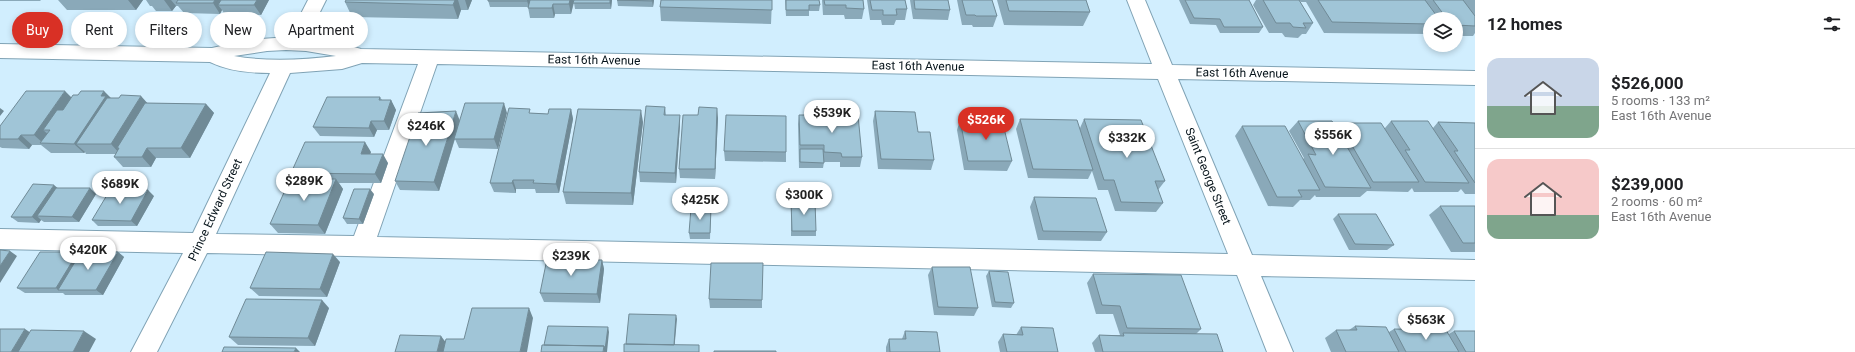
<!DOCTYPE html>
<meta charset="utf-8">
<style>
body{margin:0;font-family:Roboto,sans-serif;background:#f2f2f2;color:#202124;height:100vh;display:flex;flex-direction:column;font-size:15px;white-space:nowrap}
*{box-sizing:border-box;margin:0}
p{font-size:13px;color:#757577}
.icon{flex:none;width:22px;height:22px;fill:none;stroke:currentColor;stroke-width:2;stroke-linecap:round;stroke-linejoin:round}
.map{position:relative;flex:1;overflow:hidden}
.sheet{display:flex;flex-direction:column;background:#fff;width:380px}
.sheet>*{flex:none}
.top-card{position:absolute;left:12px;top:12px;width:380px;height:36px;display:flex;gap:8px}
.controls{position:absolute;left:1423px;top:12px;display:grid;gap:8px}
.controls a{display:grid;place-items:center;width:40px;height:40px;border-radius:50%;background:#fff;box-shadow:0 2px 6px #0003;font-size:20px}
.price{position:absolute;translate:-50% -34px;padding:0 9px;border-radius:14px;background:#fff;color:#222;font-size:13px;line-height:26px;filter:drop-shadow(0 1px 2px #0008)}
.price::after{content:'';position:absolute;left:50%;top:24px;width:12px;height:9px;margin-left:-6px;background:inherit;clip-path:polygon(0 0,100% 0,50% 100%)}
.price.on{background:#d93025;color:#fff}
ul{padding:0;list-style:none}
li{display:flex;align-items:center;gap:12px;height:100px;padding:0 12px}
li+li{border-top:1px solid #e0e0e0}
li span{display:grid;place-items:center;flex:none;width:112px;height:80px;border-radius:12px;color:#555}
li>.icon{margin-inline-start:auto}
span .icon{width:48px;height:48px;fill:#fffc;stroke-width:1}
li b{font-size:17px}
h2{display:flex;justify-content:space-between;align-items:center;height:48px;padding:0 12px;font-size:17px}
.tag{padding:0 14px;border-radius:18px;background:#fff;box-shadow:0 2px 6px #0003;font-size:14px;line-height:36px}
.tag.on{background:#d93025;color:#fff}
main{display:flex;flex:1;min-height:0}
.map>svg:first-child{display:block}
.lines{fill:none;stroke-linecap:round;stroke-linejoin:round}
.minor-casing{stroke:#80a3b5;stroke-width:2}
.minor{fill:#fff;fill-rule:evenodd}
.wall{fill:#8aa9b9}
.shaded-wall{fill:#708a96}
.building{fill:#a0c5d7;stroke:#708a96}
.labels{text-anchor:middle;stroke-width:3;stroke-linejoin:round;paint-order:stroke}
.street-label{font-size:12px;fill:#06131a;stroke:#fff}
</style>
<main>
<div class="map">
<svg width="1475" height="352" viewBox="0 0 1475 352">
<rect width="100%" height="100%" fill="#d1eefe"/>
<g class="lines">
<defs>
<path id="minor" d="M308,0H326L307,38L344,44L361,49L1152,64L1127,0H1145L1172,65L1475,71V85L1178,79L1252,255L1475,260V280L1261,276L1293,352H1267L1237,275L207,253L157,352H131L183,253L0,249V229L193,233L270,73C248,73 229,71 210,62L0,58V44L212,48L248,40L289,37ZM286,50L306,51L336,56C303,60 267,62 234,56L267,51ZM362,63L418,64L354,236L216,234L290,73L342,69ZM437,64L1158,79L1228,254L377,237Z"/>
</defs>
<use href="#minor" class="minor-casing"/>
<use href="#minor" class="minor"/>
</g>
<path class="wall" d="M0,0H41L40,1H0Z
M58,0H143L136,10H67Z
M146,0H269L261,15H225L222,10L220,14L184,13L178,6H176L172,11H156L152,6H150Z
M346,0H472L468,10H461L458,19L352,17L345,2Z
M488,0H612L611,9H575L574,3L571,14H555L554,18H530L528,7H490Z
M617,0H654L653,7L618,6Z
M772,0L771,24L661,21L660,7Z
M785,0H819L820,5L819,11H809V16H786Z
M822,0H863L864,9L862,19H845L844,15H823Z
M867,0H905L907,9L905,20H896L894,25H882L881,20H870Z
M910,0H948L950,10L948,20L913,19Z
M957,0H992L997,16L993,27H973L972,25H962Z
M997,0H1086L1090,12L1083,26L1004,25Z
M1179,0H1249L1263,27L1259,33H1220L1216,25L1190,24Z
M1256,0H1299L1313,23L1306,34H1302L1298,38L1285,37L1282,33H1269L1253,5Z
M1299,0H1475V33L1473,36H1456V19H1430V34L1324,33L1306,2H1301Z
M380,97L382,100H391L396,110L389,130H377L374,137L320,136L313,127Z
M111,98L147,103L206,104L214,113L190,158H156L151,167H123L114,157L116,154H86L85,152L84,153H51L41,145H32L29,149L2,148L0,147V126Z
M504,103L498,149L459,148L455,139L439,191L400,190L395,181Z
M665,107L666,115H680V124L676,183L640,182L639,172Z
M571,109L573,119L559,193H536L535,189H516V193L494,192L490,183L531,113L548,114Z
M875,111L918,132L934,160L931,170L878,169L873,121Z
M799,115L862,157L860,167H840V162H824L823,168H799L798,124Z
M718,118L715,179L680,178L679,169Z
M1020,119L1080,128L1084,119L1165,181L1158,190L1163,203L1156,212L1115,211L1108,190H1098L1092,171L1088,179L1028,178L1016,129Z
M960,120L1012,161L1007,171L964,170L957,130Z
M1298,121L1335,127L1339,123L1385,128L1391,121L1433,128L1438,122L1475,123V194H1465L1461,189L1458,192H1414L1412,188L1408,192L1367,191L1360,197H1316L1315,195L1310,200H1300L1293,207L1268,206L1235,136L1242,126L1303,159L1304,158L1289,131Z
M643,122L633,205L566,204L563,192Z
M724,151L786,152V162L725,161Z
M371,152L370,154L388,163L381,183H339L343,189L325,234L278,233L270,224L295,179L291,173Z
M57,188L96,194L79,222H44L41,220L39,223L18,222L11,217Z
M374,194L363,224H347L343,218Z
M154,196L137,226H98L92,220Z
M1034,197L1107,232L1101,241L1038,240L1030,207Z
M791,201L816,231V236H791Z
M1440,206H1475V252H1451L1429,215Z
M711,208L710,239H690L689,233Z
M1338,214L1394,245L1387,250H1349L1333,219Z
M118,252L124,257L103,295H65L63,293H25L17,288L80,254Z
M602,260L604,269L600,303L544,302L540,293Z
M340,262L327,297L259,296L250,288Z
M932,267L978,308L974,316L934,315L928,275Z
M989,271L1014,303L1011,308L992,307L986,276Z
M1093,274L1201,329L1196,334L1223,352H1095L1092,343L1099,335H1120L1113,314H1096L1087,283Z
M709,299L762,300V308H710Z
M329,308L315,346L238,345L229,337Z
M1355,326L1389,332L1394,329L1449,334L1454,331L1475,352H1331L1325,338L1336,330H1349Z
M1021,327L1058,352H1000L998,342L1003,334L1016,335Z
M905,331L940,352H886V347L889,339H902Z"/>
<path class="shaded-wall" d="M128,0H143L136,10Z
M164,0H171L176,6L172,11Z
M215,0H228L218,5L222,10L220,14L213,3Z
M257,0H269L261,15L254,5Z
M455,0H458L461,10L458,19L453,5Z
M465,0H472L468,10Z
M528,0H531L529,7L527,1Z
M570,0H574L571,14L569,4Z
M610,0H612L611,9L610,3Z
M652,0H654L653,7Z
M553,4L555,14L554,18L552,8Z
M65,91L75,101L50,130H43L50,136L43,143L34,135Z
M104,91L114,101L76,144L85,152L84,153L74,144L101,96Z
M141,96L150,106L117,148L122,152L120,154L111,144Z
M391,100L396,110L389,130L384,121Z
M504,103L507,113L498,149L494,139Z
M206,104L214,113L190,158L181,148Z
M0,108L4,111L0,116Z
M717,108L718,118L715,179V169Z
M571,109L573,119L559,193L556,184Z
M641,110L643,122L633,205L631,193Z
M456,111L460,121L439,191L434,182Z
M680,115V124L676,183L675,173Z
M371,121L377,130L374,137L369,128Z
M21,135L32,145L29,149L18,139Z
M365,142L371,152L367,163L361,154Z
M147,148L156,158L151,167L142,157Z
M383,154L388,163L381,183L375,174Z
M336,179L343,189L325,234L318,225Z
M513,180L516,189V193L512,183Z
M54,185L60,190L37,216L41,220L39,223L32,217Z
M90,188L96,194L79,222L72,217Z
M370,189L374,194L363,224L359,219Z
M148,190L154,196L137,226L131,221Z
M10,251L17,256L0,283V266Z
M78,252L84,257L58,290L56,288Z
M118,252L124,257L103,295L96,290Z
M333,254L340,262L327,297L320,289Z
M602,260L604,269L600,303L597,294Z
M322,300L329,308L315,346L308,338Z
M529,308L533,318L527,352H520Z
M676,315L677,319L674,352L673,348Z
M608,327L609,332L607,352H603Z
M25,329L37,337L29,352H11Z
M84,331L96,339L89,352H73Z
M441,336L447,344L445,352H437Z
M296,348L300,352H294Z"/>
<path class="building" d="M178,0H215L213,3H176Z
M221,0H257L254,5H218Z
M346,0H455L453,5L345,2Z
M488,0H528L527,1H488Z
M530,0H570L569,4H553L552,8H528Z
M574,0H610V3H573Z
M617,0H652V1Z
M661,0H772V10L660,7Z
M786,0H819L820,5H809V10H786Z
M824,0H863L864,9L846,8V5H825Z
M870,0H905L907,9H896L897,15H883V10H872Z
M914,0H948L950,10L915,9Z
M962,0H992L997,16H976L975,15H966Z
M1006,0H1086L1090,12L1009,11Z
M1185,0H1249L1263,27H1224L1220,19L1194,18Z
M1263,0H1299L1313,23H1303L1306,28L1293,27L1290,23H1276Z
M1318,0H1425L1439,19H1430V24L1332,22Z
M1433,0H1463L1475,16V26L1456,25V19H1447Z
M26,91H65L34,135H21L18,139H0V126Z
M81,91H104L101,96H106L74,144L40,143L50,130H43L57,110H63L73,95H78Z
M121,95L141,96L111,144H76L107,98H119Z
M327,97H380L379,100H391L384,121H371L369,128L313,127Z
M145,103L206,104L181,148H147L142,157H114L119,148H117Z
M465,103H504L494,139H454Z
M646,106L665,107L664,115H680L675,173L639,172Z
M699,107L717,108L715,169H679L683,115H698Z
M509,108L530,109L529,113L548,114L549,109H571L556,184L533,183L534,180H513L512,183H490Z
M578,109L641,110L631,193L563,192Z
M456,111L434,182L395,181L418,113Z
M875,111L915,112L918,132H930L934,160L881,159Z
M726,115L786,116V152L724,151Z
M799,115H858L862,157H842L841,153L824,152V145H800Z
M1020,119L1077,120L1093,170L1033,169Z
M1084,119L1141,120L1165,181H1155L1163,203L1121,202L1114,180H1104Z
M960,120H1002L1012,161H968Z
M1298,121H1332L1371,188L1325,187L1308,154L1316,155Z
M1391,121H1428L1469,183L1425,182L1405,150H1410Z
M1438,122L1475,123V183L1454,151H1458Z
M1339,123H1381L1419,182H1373Z
M1242,126H1285L1320,190H1298L1302,197H1277Z
M305,142H365L361,154H383L375,174L291,173Z
M800,149H823L824,163L800,162Z
M290,179H336L318,225L270,224Z
M33,184L54,185L32,217H11Z
M56,188H90L72,217L37,216Z
M354,189H370L359,219L343,218Z
M110,190H148L131,221L92,220Z
M1034,197L1096,198L1107,232L1043,231Z
M791,201H815L816,231H792Z
M1440,206H1475V243H1463Z
M691,208H711L710,233H689Z
M1338,214H1376L1394,245L1355,244Z
M0,250L10,251L0,266Z
M40,252H78L56,288H17Z
M81,252H118L96,290H58Z
M266,252L333,254L320,289L250,288Z
M547,259L602,260L597,294L540,293Z
M711,263H763L762,300L709,299Z
M932,267H970L978,308L938,307Z
M989,271L1008,272L1014,303L995,302Z
M1093,274L1181,275L1201,329L1127,328L1120,306L1102,305Z
M246,299L322,300L308,338L229,337Z
M472,308H529L520,352H443L446,339H464Z
M629,314L676,315L674,345L626,344Z
M548,326L608,327L605,350L604,346L544,345Z
M1355,326L1386,327L1399,352H1346L1336,330H1357Z
M1021,327L1053,328L1058,352H1007L1003,334L1023,335Z
M0,329H25L11,352H0Z
M1394,329L1446,330L1459,352H1406Z
M31,330L84,331L73,352H18Z
M905,331L937,332L940,352H890L889,339H906Z
M1454,331H1475V352H1466Z
M1123,333L1217,334L1223,352H1103L1099,335L1124,336Z
M400,335L441,336L437,352H395Z
M624,344L699,345V352H624Z
M542,345L604,346L603,352H541Z
M224,347L296,348L294,352H222Z
M714,351H776V352H714Z"/>
<g class="labels">
<g class="street-label">
<text transform="translate(594 60) rotate(1)" y="4">East 16th Avenue</text>
<text transform="translate(918 66) rotate(1)" y="4">East 16th Avenue</text>
<text transform="translate(1242 73) rotate(1)" y="4">East 16th Avenue</text>
<text transform="translate(1208 176) rotate(68)" y="4">Saint George Street</text>
<text transform="translate(215 210) rotate(-65)" y="4">Prince Edward Street</text>
</g>
</g>
</svg>
<div class="controls">
<a><svg class="icon" aria-label="layers" viewBox="0 0 24 24"><path d="M12 4l9 5-9 5-9-5zM3 14l9 5 9-5"/></svg></a>
</div>
<b class="price" style="left:832px;top:134px">$539K</b>
<b class="price on" style="left:986px;top:141px">$526K</b>
<b class="price" style="left:426px;top:147px">$246K</b>
<b class="price" style="left:1333px;top:156px">$556K</b>
<b class="price" style="left:1127px;top:159px">$332K</b>
<b class="price" style="left:304px;top:202px">$289K</b>
<b class="price" style="left:120px;top:205px">$689K</b>
<b class="price" style="left:804px;top:216px">$300K</b>
<b class="price" style="left:700px;top:221px">$425K</b>
<b class="price" style="left:88px;top:271px">$420K</b>
<b class="price" style="left:571px;top:277px">$239K</b>
<b class="price" style="left:1426px;top:341px">$563K</b>
<div class="top-card">
<a class="tag on">Buy</a>
<a class="tag">Rent</a>
<a class="tag">Filters</a>
<a class="tag">New</a>
<a class="tag">Apartment</a>
</div>
</div>
<section class="sheet">
<h2>12 homes<svg class="icon" aria-label="filters" viewBox="0 0 24 24"><path d="M4 7h16M4 17h16"/><circle cx="9" cy="7" r="2"/><circle cx="15" cy="17" r="2"/></svg></h2>
<ul>
<li><span style="background:linear-gradient(#c9d6e8 60%,#7fa58c 0)"><svg class="icon" aria-label="home" viewBox="0 0 24 24"><path d="M3 11l9-7 9 7M6 9v11h12V9"/></svg></span><div><b>$526,000</b><p>5 rooms · 133 m²</p><p>East 16th Avenue</p></div></li>
<li><span style="background:linear-gradient(#f6c9c9 70%,#7fa58c 0)"><svg class="icon" aria-label="home" viewBox="0 0 24 24"><path d="M3 11l9-7 9 7M6 9v11h12V9"/></svg></span><div><b>$239,000</b><p>2 rooms · 60 m²</p><p>East 16th Avenue</p></div></li>
</ul>
</section>
</main>
